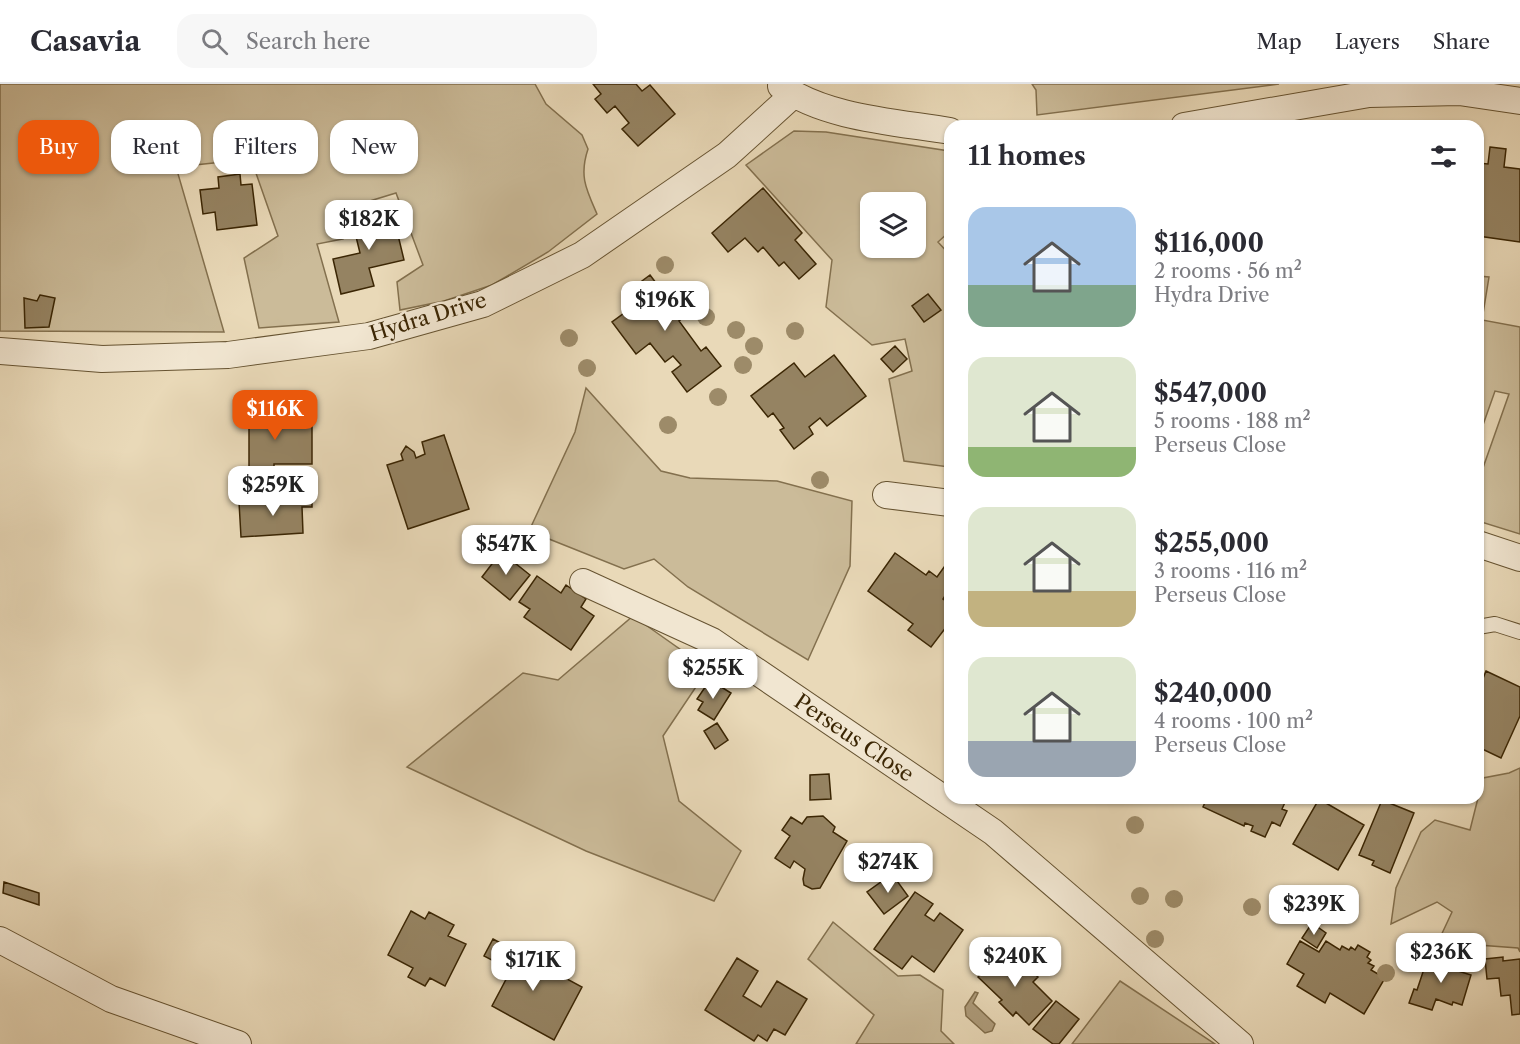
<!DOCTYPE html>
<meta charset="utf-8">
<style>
body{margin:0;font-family:"Libre Caslon Text",serif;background:#f7f7f7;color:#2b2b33;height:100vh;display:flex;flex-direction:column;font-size:22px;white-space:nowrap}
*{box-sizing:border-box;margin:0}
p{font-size:20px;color:#7c7c81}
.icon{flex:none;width:33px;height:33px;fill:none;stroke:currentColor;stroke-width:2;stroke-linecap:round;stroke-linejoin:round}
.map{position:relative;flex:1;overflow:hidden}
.side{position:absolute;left:944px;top:36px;width:540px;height:684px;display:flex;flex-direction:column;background:#fff;border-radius:18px;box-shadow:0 2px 4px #0004}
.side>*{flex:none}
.hud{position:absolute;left:18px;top:36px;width:570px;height:54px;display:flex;gap:12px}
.fabs{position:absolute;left:860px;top:108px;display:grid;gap:12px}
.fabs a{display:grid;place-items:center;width:66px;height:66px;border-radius:12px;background:#fff;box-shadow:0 2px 4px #0004;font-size:30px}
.price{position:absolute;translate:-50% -51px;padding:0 14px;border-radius:12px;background:#fff;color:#222;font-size:20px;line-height:39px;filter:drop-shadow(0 2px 3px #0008)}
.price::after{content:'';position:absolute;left:50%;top:36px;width:18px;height:14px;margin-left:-9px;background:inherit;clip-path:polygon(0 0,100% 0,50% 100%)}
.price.on{background:#ea580c;color:#fff}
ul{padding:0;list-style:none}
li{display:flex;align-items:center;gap:18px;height:150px;padding:0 24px}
li span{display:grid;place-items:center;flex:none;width:168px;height:120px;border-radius:18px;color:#555}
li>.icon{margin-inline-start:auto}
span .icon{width:72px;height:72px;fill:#fffc;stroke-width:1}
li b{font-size:26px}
h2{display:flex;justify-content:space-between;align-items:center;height:72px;padding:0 24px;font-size:26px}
.pill{padding:0 21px;border-radius:18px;background:#fff;box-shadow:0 2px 4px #0004;font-size:21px;line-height:54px}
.pill.on{background:#ea580c;color:#fff}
header{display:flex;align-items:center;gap:36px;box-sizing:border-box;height:84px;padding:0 30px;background:#fff;border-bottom:2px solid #e1e1e2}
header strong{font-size:28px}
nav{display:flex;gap:33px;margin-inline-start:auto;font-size:21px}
.search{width:420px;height:54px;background:#f7f7f7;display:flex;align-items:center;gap:15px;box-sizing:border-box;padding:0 21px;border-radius:18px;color:#7c7c81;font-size:22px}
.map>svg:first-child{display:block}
.green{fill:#cbbb99;stroke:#83704e;stroke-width:1.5;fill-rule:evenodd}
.water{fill:#ae9c7b;stroke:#806d4b;stroke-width:1.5}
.building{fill:#958362;stroke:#3b2604;stroke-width:1.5}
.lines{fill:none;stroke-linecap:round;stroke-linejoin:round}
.service-casing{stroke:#665331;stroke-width:16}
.minor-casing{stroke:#665331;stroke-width:28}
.service{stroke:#f1e6d1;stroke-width:14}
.minor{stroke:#f1e6d1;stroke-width:26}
.tree{fill:#9d8b69}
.labels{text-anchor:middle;stroke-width:5;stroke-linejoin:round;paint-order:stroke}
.street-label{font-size:21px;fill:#3b2604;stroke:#f1e6d1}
</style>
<header>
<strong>Casavia</strong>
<div class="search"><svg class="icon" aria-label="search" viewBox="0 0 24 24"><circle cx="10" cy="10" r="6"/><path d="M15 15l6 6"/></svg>Search here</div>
<nav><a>Map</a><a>Layers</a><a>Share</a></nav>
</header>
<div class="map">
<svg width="1520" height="960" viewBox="0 0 1520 960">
<rect width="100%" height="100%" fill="#e9d9b8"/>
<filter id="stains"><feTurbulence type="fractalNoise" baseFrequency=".00333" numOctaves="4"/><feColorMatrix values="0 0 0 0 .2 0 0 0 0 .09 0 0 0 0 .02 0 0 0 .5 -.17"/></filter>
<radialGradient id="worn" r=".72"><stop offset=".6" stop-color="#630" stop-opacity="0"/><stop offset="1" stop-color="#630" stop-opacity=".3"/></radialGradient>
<path class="green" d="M0,0H535L546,20L582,51L588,65C579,92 586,105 597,130L548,168L492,201L444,217L400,226L397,198L423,181L396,109L337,127L343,155L317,160L339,238L259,244L244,174L278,152L251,75L176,83L224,248L0,247Z
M1032,0H1279L1037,31L1036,6Z
M794,47L826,48L949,67V148L938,158L950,171L949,383L904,377L889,295L912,287L905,255L872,261L826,223L832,176L746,81ZM870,118H915V164H870Z
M1478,192L1489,193L1482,236L1520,243V450L1478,437V398L1509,310L1495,307L1478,355Z
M586,304L661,387L690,394L777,397L852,417L850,482L808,576L688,503L654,475L624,485L529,447L575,348Z
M633,532L708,585L663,652L679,717L741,767L714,817L586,767L407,683L523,589L558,596Z
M1520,684V868L1518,864L1438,858L1452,828L1437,818L1391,840L1396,804L1421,748L1435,736L1470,746L1483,694L1509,689Z
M833,838L898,892L920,891L943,906L941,947L954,960H856L874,931L808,875Z
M1120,897L1215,960H1072Z"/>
<path class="water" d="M975,908L978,909L973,919L995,940L992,947L985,949L966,932L965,923Z"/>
<path class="building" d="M593,0H636L642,7L650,1L675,30L638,62L622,45L629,39L615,22L607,29L595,15L601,10Z
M1490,63L1506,65L1504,83L1520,85V158L1478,152V79L1488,80Z
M240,90L241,101L252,100L257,141L217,146L215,128L203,130L200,106L219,104L218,93Z
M763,104L802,149L795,156L816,180L799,195L784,178L779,182L763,163L758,168L745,154L728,168L712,149Z
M392,126L404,176L369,184L374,202L341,210L333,175L360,169L352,136Z
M650,191L662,207L670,202L690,228L679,237L701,267L706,263L721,282L687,308L672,288L681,281L673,272L665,278L650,259L636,270L612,238L635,221L626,209Z
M928,210L941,226L924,238L912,222Z
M40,211L55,214L49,243L25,244L24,214L37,217Z
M895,262L907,275L893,288L881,275Z
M834,271L866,312L827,342L820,334L809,343L813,350L794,365L780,346L784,344L773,329L768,333L751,312L794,279L805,293Z
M249,313H270V341H312V380H274V391H249Z
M444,351L469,425L408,445L387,381L403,376L401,370L406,362L414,368L416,374L425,370L422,358Z
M312,413V423H302L303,449L241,453L239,418Z
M501,468L530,491L510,516L482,493Z
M895,469L926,491L929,487L937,493L947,479L950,481V508L948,507L943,515L950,520V538L931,563L908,546L913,540L868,507Z
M537,492L561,509L566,501L586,515L581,523L594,532L571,566L524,533L530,525L519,518Z
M1486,587L1520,603V632L1501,674L1478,663V607Z
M710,596L731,609L714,636L698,626L703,618L697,615Z
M717,639L728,656L715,665L704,647Z
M829,690L831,715L810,716V691Z
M1207,714H1287L1282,725L1287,727L1280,742L1272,738L1265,753L1251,747L1253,742L1245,739L1244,742L1203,723Z
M1319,715L1364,741L1338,786L1293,760Z
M1382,716L1414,729L1390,789L1372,781L1374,777L1359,771Z
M823,732L835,743L833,748L847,757L820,804L812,805L804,801L803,795L805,785L794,777L790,784L775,774L790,752L782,746L791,733L802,740L807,733Z
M892,790L908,812L884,830L867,808Z
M4,798L39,809V821L3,809Z
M915,808L933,820L925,831L934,837L940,829L963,846L934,888L912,872L902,885L874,865Z
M411,827L425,835L429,828L454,841L448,852L466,860L445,902L430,894L425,902L408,893L413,884L388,871Z
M1312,839L1326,849L1317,864L1302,854Z
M493,855L582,903L554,956L492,922L511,886L484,872Z
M1300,857L1319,868L1326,857L1340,866L1342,862L1349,866L1351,863L1355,866L1358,861L1370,868L1367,873L1371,876L1368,879L1374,882L1371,886L1385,894L1364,930L1330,909L1325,919L1297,902L1304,890L1287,880Z
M1001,868L1020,886L1025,881L1038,893L1033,898L1052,917L1029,941L1016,928L1013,932L999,918L1002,916L978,893Z
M1441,870L1461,876L1458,887L1471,891L1462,921L1453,918L1452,921L1436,915L1432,926L1409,919L1414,905L1417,906L1426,879L1437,882Z
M1503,873V877L1520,875V930L1512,931L1510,911L1501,912L1499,894L1487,895L1485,875Z
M737,874L758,887L743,912L761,923L777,897L807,915L785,951L774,945L767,957L758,951L754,957L705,926Z
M1056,917L1079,935L1059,960H1053L1033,945Z"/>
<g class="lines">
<defs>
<path id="service" d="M1478,543L1495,540L1520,548"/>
<path id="minor" d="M781,2C825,34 896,38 950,47
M1184,42L1369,10L1459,8L1520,17
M0,267L102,275L228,271L369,252L483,220L582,171L727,71L793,11
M886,411L950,419
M1478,460L1520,474
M583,498L712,557L993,748L1240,960
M0,856L111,915L238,960"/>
</defs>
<use href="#service" class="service-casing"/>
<use href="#minor" class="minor-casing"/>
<use href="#service" class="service"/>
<use href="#minor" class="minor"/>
</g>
<g class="tree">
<circle cx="665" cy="181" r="9"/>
<circle cx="706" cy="233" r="9"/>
<circle cx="736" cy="246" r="9"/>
<circle cx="795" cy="247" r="9"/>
<circle cx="569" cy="254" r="9"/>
<circle cx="754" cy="262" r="9"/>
<circle cx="743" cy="281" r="9"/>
<circle cx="587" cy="284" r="9"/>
<circle cx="718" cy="313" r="9"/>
<circle cx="668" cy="341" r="9"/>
<circle cx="820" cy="396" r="9"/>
<circle cx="1135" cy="741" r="9"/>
<circle cx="1140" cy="812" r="9"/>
<circle cx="1174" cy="815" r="9"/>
<circle cx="1252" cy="823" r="9"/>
<circle cx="1155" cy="855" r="9"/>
<circle cx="1386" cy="889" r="9"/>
</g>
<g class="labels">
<g class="street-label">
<text transform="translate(428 233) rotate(-17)" y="7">Hydra Drive</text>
<text transform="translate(854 654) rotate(34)" y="7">Perseus Close</text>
</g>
</g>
<rect width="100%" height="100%" filter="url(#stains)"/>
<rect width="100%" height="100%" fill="url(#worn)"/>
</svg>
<div class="fabs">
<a><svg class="icon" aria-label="layers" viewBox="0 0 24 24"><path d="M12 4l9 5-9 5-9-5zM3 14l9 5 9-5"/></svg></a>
</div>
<b class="price" style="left:369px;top:167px">$182K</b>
<b class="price" style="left:665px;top:248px">$196K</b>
<b class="price on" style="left:275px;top:357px">$116K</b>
<b class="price" style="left:273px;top:433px">$259K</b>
<b class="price" style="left:506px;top:492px">$547K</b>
<b class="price" style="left:713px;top:616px">$255K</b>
<b class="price" style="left:888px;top:810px">$274K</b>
<b class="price" style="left:1314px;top:852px">$239K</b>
<b class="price" style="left:1441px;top:900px">$236K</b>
<b class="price" style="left:1015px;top:904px">$240K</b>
<b class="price" style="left:533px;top:908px">$171K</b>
<div class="hud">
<a class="pill on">Buy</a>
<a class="pill">Rent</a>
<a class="pill">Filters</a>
<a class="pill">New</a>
</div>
<section class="side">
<h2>11 homes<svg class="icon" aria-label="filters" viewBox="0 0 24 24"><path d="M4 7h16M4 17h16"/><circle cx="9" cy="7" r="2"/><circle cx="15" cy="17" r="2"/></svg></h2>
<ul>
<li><span style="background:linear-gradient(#a9c7e8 65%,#7fa58c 0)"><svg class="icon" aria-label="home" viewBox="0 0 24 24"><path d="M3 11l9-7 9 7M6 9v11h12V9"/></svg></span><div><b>$116,000</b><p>2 rooms · 56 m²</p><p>Hydra Drive</p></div></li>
<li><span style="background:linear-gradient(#dfe7d0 75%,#8fb573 0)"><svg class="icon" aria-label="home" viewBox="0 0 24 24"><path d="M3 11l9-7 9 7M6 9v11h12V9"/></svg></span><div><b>$547,000</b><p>5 rooms · 188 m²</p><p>Perseus Close</p></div></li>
<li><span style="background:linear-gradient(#dfe7d0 70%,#c2b280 0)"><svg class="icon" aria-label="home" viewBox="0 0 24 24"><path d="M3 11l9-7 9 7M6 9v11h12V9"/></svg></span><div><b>$255,000</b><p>3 rooms · 116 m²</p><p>Perseus Close</p></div></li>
<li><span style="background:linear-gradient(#dfe7d0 70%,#9aa5b1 0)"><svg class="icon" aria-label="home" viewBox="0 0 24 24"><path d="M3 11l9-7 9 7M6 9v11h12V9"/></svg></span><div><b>$240,000</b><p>4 rooms · 100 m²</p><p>Perseus Close</p></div></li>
</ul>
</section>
</div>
